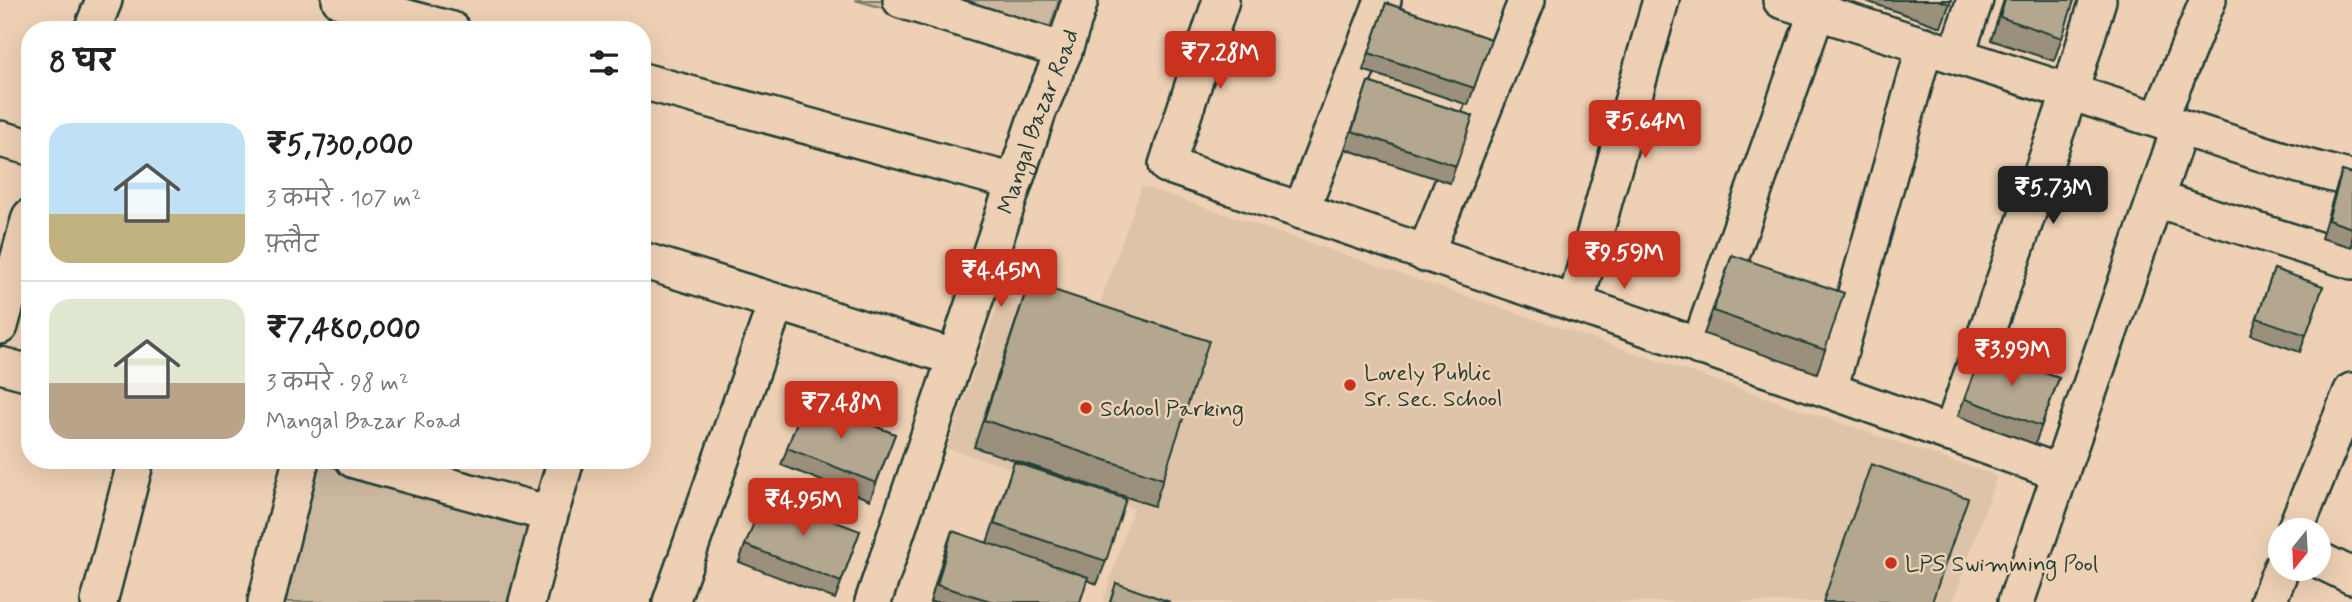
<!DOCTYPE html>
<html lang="hi">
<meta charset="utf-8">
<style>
body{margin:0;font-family:Mynerve,"Playpen Sans Deva",sans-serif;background:#f2f2f2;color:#222;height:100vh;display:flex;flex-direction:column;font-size:26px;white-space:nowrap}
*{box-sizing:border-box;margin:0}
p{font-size:23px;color:#767676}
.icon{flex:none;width:38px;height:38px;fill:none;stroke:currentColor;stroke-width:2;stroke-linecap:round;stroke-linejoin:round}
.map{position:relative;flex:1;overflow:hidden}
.drawer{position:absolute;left:21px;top:21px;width:630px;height:448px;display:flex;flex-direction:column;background:#fff;border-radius:28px;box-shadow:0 7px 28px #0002}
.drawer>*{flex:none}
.needle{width:46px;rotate:198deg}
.fabs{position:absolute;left:2268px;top:518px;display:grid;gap:14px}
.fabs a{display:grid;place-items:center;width:63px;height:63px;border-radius:50%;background:#fff;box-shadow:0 7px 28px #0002;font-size:35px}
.price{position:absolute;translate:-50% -60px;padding:0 16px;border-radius:7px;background:#c8321e;color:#fff;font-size:23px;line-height:46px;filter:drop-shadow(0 2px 4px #0008)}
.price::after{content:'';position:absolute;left:50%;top:42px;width:21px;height:16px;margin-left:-10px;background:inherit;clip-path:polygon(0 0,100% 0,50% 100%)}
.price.active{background:#222;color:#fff}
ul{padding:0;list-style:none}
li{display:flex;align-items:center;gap:21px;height:175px;padding:0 28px}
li+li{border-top:2px solid #e0e0e0}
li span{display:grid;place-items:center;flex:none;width:196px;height:140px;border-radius:21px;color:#555}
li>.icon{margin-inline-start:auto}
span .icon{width:84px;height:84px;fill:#fffc;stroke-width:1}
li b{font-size:30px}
h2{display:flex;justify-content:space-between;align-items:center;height:84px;padding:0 28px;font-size:30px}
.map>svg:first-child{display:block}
.built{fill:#ddc4a9}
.green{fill:#ccb89f;stroke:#767a6a;stroke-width:2}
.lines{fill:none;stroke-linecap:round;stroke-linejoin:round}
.street-casing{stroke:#1f3d34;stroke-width:40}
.street{stroke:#eed0b4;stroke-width:35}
.wall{fill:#9b907c;stroke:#1f3d34;stroke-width:2}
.building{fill:#b4a790;stroke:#1f3d34;stroke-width:2}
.poi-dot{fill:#c8321e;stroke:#eed0b4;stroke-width:2.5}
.labels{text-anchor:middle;stroke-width:5;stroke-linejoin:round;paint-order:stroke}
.street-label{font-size:23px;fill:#1f3d34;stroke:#eed0b4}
.poi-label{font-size:23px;fill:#1f3d34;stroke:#eed0b4;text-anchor:start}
</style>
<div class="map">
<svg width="2352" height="602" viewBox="0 0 2352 602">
<rect width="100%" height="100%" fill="#eed0b4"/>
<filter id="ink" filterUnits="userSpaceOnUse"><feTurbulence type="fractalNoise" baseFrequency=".0143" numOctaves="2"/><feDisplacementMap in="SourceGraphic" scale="14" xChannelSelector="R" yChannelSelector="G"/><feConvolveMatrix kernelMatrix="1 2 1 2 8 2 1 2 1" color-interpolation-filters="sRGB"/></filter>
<g filter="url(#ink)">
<path class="built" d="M1142,186L1997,476L1953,602H1103L1133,508L947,448L1001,296L1093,323Z"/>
<path class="green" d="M855,0H1059L1041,53Z
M316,463L535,520L507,602H281Z"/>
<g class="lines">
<defs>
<g id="street">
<path d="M340,0L452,30"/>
<path d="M901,0L1064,51"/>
<path d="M1221,0L1167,165L1829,390L2061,473"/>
<path d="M1781,0L2299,165L2352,179"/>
<path d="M92,30L104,0"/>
<path d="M1956,55L1975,0"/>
<path d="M642,81L1014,182"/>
<path d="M2159,120L2208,0"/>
<path d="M0,139L30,147"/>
<path d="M2156,199L2352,261"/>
<path d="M1301,211L1383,0"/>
<path d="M1425,254L1527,0"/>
<path d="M642,260L956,358"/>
<path d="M1575,304L1661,0"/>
<path d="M0,326L30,217"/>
<path d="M1699,347L1817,11"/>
<path d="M0,365L30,373"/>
<path d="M1829,390L1925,45"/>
<path d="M1951,434L2070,92L2098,0"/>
<path d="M354,460L550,514L527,602"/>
<path d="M550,514L566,460"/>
<path d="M2295,530L2352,391"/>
<path d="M2319,560L2352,576"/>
<path d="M99,602L136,460"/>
<path d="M266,602L301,460"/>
<path d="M671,602L776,303"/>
<path id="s1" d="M873,602L1038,112L1064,51L1080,0"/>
<path d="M2016,602L2180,127"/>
<path d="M2268,602L2281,569"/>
</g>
</defs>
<use href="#street" class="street-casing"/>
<use href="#street" class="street"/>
</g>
<path class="wall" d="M1863,0H1951L1941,27Z
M2004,0H2074L2054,61L1991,40Z
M1386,3L1491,39L1468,105L1363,70Z
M1368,82L1473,116L1450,183L1345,149Z
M2342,171L2352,174V247L2321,238L2336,188Z
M1732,255L1825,350L1817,373L1704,334Z
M2274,269L2323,286L2300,352L2251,335Z
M1029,282L1163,479L1154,506L974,447Z
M1982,351L2059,378L2035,444L1958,416Z
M806,399L895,434L870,500L781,465Z
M1014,462L1106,561L1097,584L1087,580L1080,602H930L944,554L952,531L987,543Z
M860,531L835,599L739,562L745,545Z"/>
<path class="building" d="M1938,0H1951L1950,4Z
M2005,0H2074L2062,38L2000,17Z
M1386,3L1491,39L1474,88L1369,53Z
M1368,82L1473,116L1456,166L1352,131Z
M2342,171L2352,174V228L2328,220Z
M1732,255L1844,293L1825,350L1713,311Z
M2274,269L2323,286L2306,335L2257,318Z
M1029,282L1209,341L1163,479L984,420Z
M1982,351L2059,378L2041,426L1965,399Z
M806,399L895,434L876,483L787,448Z
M1014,462L1126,499L1106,561L994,524Z
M1871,464L1968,498L1932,602H1823Z
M765,495L860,531L841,582L745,545Z
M952,531L1088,577L1080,602H994L937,585Z
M1116,583L1170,602H1110Z"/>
</g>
<g class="poi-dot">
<circle cx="1350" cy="385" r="7"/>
<circle cx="1086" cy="408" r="7"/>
<circle cx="1891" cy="563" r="7"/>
</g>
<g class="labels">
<g class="street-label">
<text dy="8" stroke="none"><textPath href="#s1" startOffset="508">Mangal Bazar Road</textPath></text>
</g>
<g class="poi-label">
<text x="1364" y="380">Lovely Public<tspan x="1364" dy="26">Sr. Sec. School</tspan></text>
<text x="1100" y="416">School Parking</text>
<text x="1905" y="571">LPS Swimming Pool</text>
</g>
</g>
</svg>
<div class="fabs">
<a><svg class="needle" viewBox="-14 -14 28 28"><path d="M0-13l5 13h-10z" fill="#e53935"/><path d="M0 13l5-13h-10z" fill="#767676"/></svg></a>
</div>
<b class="price" style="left:1220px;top:91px">₹7.28M</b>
<b class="price" style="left:1645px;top:160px">₹5.64M</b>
<b class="price active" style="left:2053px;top:226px">₹5.73M</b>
<b class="price" style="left:1624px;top:291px">₹9.59M</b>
<b class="price" style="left:1001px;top:309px">₹4.45M</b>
<b class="price" style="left:2012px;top:388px">₹3.99M</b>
<b class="price" style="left:841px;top:441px">₹7.48M</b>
<b class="price" style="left:803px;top:538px">₹4.95M</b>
<section class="drawer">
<h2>8 घर<svg class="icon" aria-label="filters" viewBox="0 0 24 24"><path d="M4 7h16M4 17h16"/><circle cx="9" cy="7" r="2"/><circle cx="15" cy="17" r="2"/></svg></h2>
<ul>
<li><span style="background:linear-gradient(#bfe0f5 65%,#c2b280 0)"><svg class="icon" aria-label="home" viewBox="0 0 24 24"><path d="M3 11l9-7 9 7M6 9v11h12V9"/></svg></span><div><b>₹5,730,000</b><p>3 कमरे · 107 m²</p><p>फ़्लैट</p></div></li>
<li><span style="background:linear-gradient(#dfe7d0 60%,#b9a48a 0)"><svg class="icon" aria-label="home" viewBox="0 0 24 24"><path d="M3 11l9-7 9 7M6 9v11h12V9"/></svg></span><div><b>₹7,480,000</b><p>3 कमरे · 98 m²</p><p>Mangal Bazar Road</p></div></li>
</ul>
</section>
</div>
